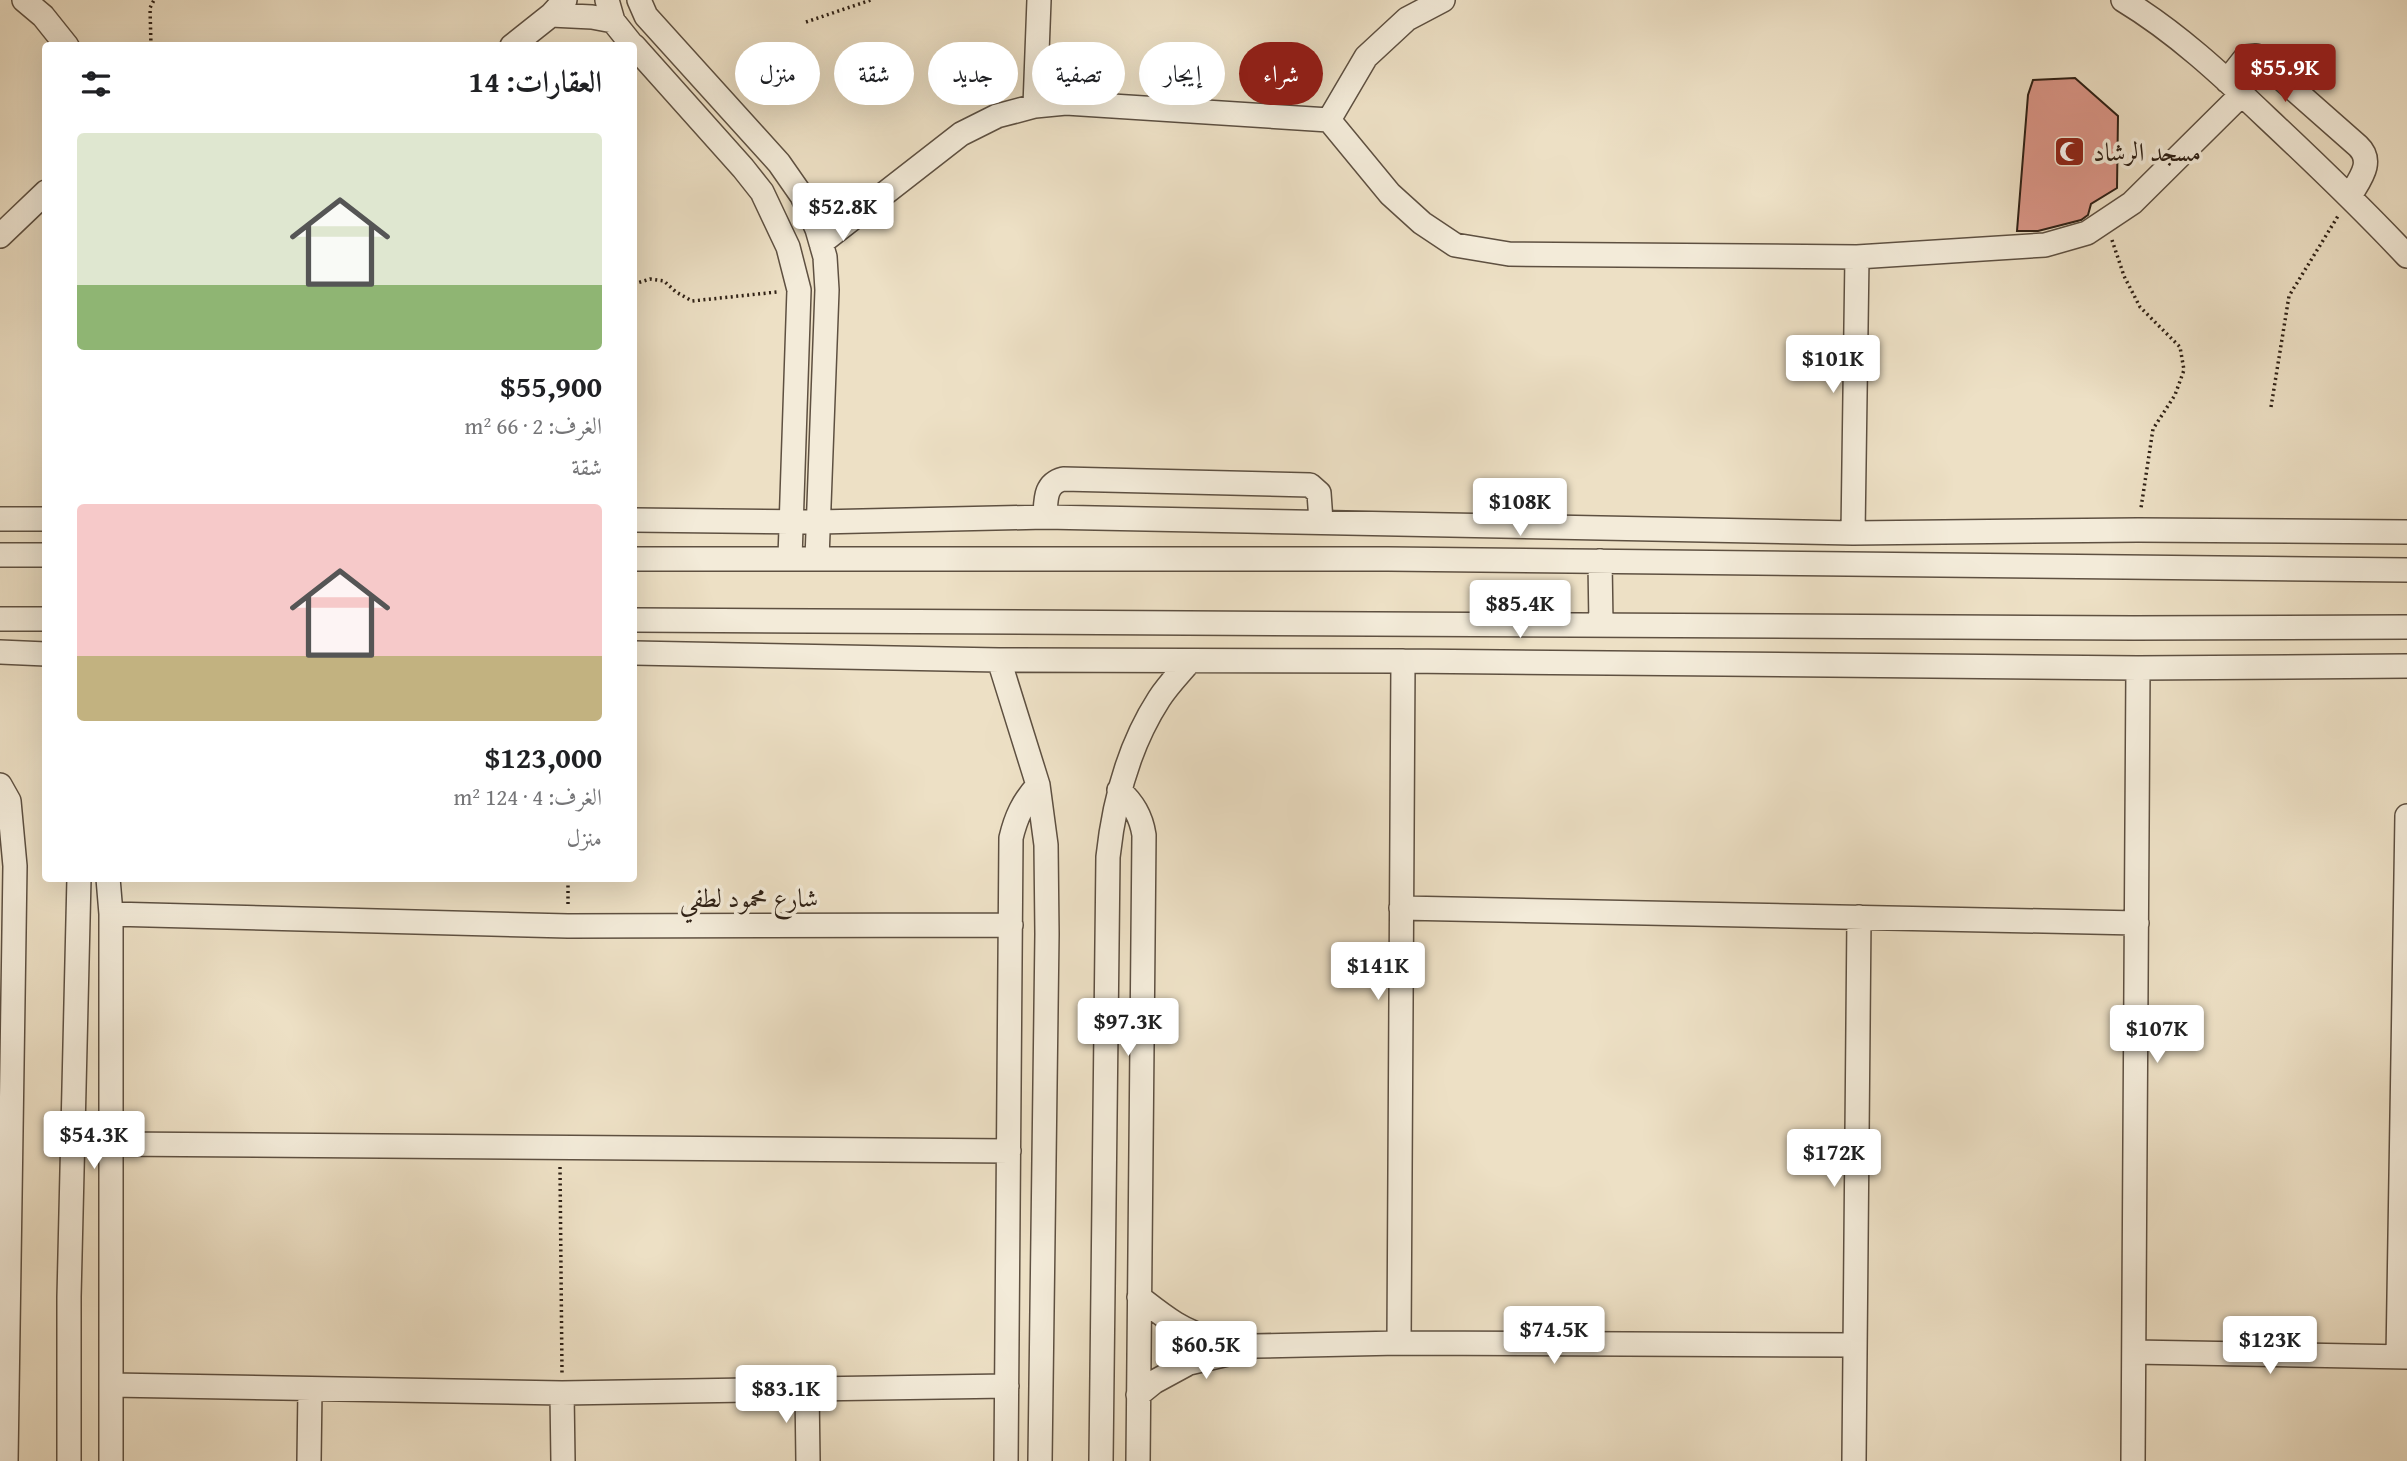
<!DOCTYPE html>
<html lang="ar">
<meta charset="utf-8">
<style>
body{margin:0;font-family:"Gentium Book Plus",Amiri,serif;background:#f6f6f6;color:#202124;direction:rtl;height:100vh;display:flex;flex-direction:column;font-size:26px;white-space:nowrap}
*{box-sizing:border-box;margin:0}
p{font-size:23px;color:#757577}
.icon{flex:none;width:38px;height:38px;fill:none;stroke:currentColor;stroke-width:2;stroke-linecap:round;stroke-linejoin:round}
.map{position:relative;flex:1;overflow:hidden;direction:ltr}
.drawer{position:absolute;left:42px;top:42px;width:595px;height:840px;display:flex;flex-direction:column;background:#fff;border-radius:7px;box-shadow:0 7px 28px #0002;direction:rtl}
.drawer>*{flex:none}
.guide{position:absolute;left:658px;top:42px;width:665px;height:63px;direction:rtl;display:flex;gap:14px}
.price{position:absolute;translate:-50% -60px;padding:0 16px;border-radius:7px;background:#fff;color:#222;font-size:23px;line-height:46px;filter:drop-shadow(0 2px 4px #0008)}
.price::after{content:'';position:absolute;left:50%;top:42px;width:21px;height:16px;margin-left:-10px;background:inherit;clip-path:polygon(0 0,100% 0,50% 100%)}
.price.on{background:#8f2418;color:#fff}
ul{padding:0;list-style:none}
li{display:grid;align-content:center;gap:14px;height:371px;padding:0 35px}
li span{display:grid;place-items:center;height:217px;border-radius:7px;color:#555}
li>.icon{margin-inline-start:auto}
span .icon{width:126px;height:126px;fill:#fffc;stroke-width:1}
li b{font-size:30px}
h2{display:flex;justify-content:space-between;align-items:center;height:84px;padding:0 35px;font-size:30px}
.tag{padding:0 24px;border-radius:32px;background:#fff;box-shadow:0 7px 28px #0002;font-size:24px;line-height:63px}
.tag.on{background:#8f2418;color:#fff}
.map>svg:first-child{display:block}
.building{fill:#db9688;stroke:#2e2015;stroke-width:2}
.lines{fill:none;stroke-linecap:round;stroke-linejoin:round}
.minor-casing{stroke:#5e5041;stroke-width:26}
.path{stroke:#2e2015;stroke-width:3.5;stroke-dasharray:2 3.5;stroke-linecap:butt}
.minor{stroke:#f3ebd9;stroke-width:23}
.labels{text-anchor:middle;stroke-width:7;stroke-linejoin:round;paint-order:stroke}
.poi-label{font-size:26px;fill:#2e2015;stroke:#f3ebd9;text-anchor:start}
.street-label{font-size:26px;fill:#2e2015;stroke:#f3ebd9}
</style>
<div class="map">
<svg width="2407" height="1461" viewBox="0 0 2407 1461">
<rect width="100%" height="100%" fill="#ede0c5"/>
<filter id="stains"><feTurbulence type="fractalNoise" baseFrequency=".00286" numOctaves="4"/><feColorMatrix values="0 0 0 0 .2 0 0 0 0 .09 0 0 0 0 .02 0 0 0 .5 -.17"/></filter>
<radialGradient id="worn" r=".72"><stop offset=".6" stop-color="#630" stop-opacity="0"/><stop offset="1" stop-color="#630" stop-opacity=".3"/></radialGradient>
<path class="building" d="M2075,78L2118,116L2117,188L2091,204L2088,215L2081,220L2038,231H2017L2028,95L2033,80Z"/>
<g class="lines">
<defs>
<path id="minor" d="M24,0L43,16L67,46
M607,0L613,21L633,46
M639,0L646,16L779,163L802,196L817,229L825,257L827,290L817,559
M2123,0C2176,32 2222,75 2267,118C2315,163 2362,208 2407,256
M551,15L592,17L613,21
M512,46L551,15L565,0
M634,46L743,168L762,192L788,247L799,290L790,558
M2227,81L2246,57L2256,56L2358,146C2375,162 2359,180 2350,196
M1035,106L1039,0
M1329,120L1366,57L1407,19L1443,0
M0,236L46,192
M821,243L961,134L997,116L1035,106L1066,103L1329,120L1390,194L1422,223L1455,245L1509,254L1857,257L2045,245L2087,233L2132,203L2242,94
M1045,517C1046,501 1044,484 1063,479L1310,485L1319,493L1321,521
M0,519H46
M634,520L818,522L1045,517L1853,533L2138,530L2407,532
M1853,533L1857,257
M0,555H46
M634,559H1388L2407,570
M1600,561L1601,625
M0,619H46
M634,620L2134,628L2407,627
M0,652L46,654
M634,653L999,660L1403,661L2138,668L2407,666
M999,660L1038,785L1046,845L1047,934L1040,1461
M0,785L9,801L15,866L6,1461
M1119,790C1133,803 1141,816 1144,835L1138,1461
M108,878L111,914V1461
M1401,908L2137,923
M111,914L568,926L1011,925
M112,1144L1009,1151
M1139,1297C1161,1314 1182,1332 1211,1338C1226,1341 1240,1338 1254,1346L1399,1343L1854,1345
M1399,1343L1403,661
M2134,1352L2407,1357
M2398,1357L2407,816
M112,1385L562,1393L1007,1386
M807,1389L808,1461
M562,1393L563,1461
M1138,1395L1154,1382L1189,1363L1249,1349
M69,1461V1297L79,878
M309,1461L310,1389
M1006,1461L1011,838C1016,817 1023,802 1038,785
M1101,1461L1108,857C1114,801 1128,747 1159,699C1168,685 1180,673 1190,661
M1854,1461L1859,917
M2133,1461L2138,668"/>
</defs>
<use href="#minor" class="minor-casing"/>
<path class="path" d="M806,22L871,0
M151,46L150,8L154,0
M2112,240L2124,276L2140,307L2180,347L2184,370L2175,395L2153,429L2141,508
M634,284L650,279L664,281L676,292L692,301L777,292
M2271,407L2289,296L2338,216
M568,904V878
M560,1167L562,1373"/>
<use href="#minor" class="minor"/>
</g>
<defs>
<symbol id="mosque-square" viewBox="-11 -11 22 22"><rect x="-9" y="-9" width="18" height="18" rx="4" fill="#8f2418" stroke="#f3ebd9"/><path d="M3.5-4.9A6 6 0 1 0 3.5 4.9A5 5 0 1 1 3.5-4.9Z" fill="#fff"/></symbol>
</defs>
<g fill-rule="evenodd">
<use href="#mosque-square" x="2052" y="134" width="35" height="35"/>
</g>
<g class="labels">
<g class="poi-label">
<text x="2093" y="161">مسجد الرشاد</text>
</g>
<g class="street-label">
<text x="749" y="907">شارع محمود لطفي</text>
</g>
</g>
<rect width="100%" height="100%" filter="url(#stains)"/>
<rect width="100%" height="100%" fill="url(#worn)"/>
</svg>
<b class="price on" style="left:2285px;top:104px">$55.9K</b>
<b class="price" style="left:843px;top:243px">$52.8K</b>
<b class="price" style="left:1833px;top:395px">$101K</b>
<b class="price" style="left:1520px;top:538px">$108K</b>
<b class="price" style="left:1520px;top:640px">$85.4K</b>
<b class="price" style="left:1378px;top:1002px">$141K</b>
<b class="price" style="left:1128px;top:1058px">$97.3K</b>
<b class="price" style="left:2157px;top:1065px">$107K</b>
<b class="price" style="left:94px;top:1171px">$54.3K</b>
<b class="price" style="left:1834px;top:1189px">$172K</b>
<b class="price" style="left:1554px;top:1366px">$74.5K</b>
<b class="price" style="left:2270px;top:1376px">$123K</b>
<b class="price" style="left:1206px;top:1381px">$60.5K</b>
<b class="price" style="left:786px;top:1425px">$83.1K</b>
<div class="guide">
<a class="tag on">شراء</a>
<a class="tag">إيجار</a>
<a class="tag">تصفية</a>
<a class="tag">جديد</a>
<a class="tag">شقة</a>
<a class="tag">منزل</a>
</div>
<section class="drawer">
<h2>العقارات: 14<svg class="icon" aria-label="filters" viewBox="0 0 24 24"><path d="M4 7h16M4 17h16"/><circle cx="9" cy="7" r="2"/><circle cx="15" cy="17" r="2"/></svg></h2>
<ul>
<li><span style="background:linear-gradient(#dfe7d0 70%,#8fb573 0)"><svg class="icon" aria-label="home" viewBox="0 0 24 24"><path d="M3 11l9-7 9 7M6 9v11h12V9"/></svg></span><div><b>$55,900</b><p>الغرف: 2 · 66 m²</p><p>شقة</p></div></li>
<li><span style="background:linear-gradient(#f6c9c9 70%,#c2b280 0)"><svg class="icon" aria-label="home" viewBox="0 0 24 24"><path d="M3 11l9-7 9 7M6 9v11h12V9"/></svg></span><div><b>$123,000</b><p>الغرف: 4 · 124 m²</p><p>منزل</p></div></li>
</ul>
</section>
</div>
